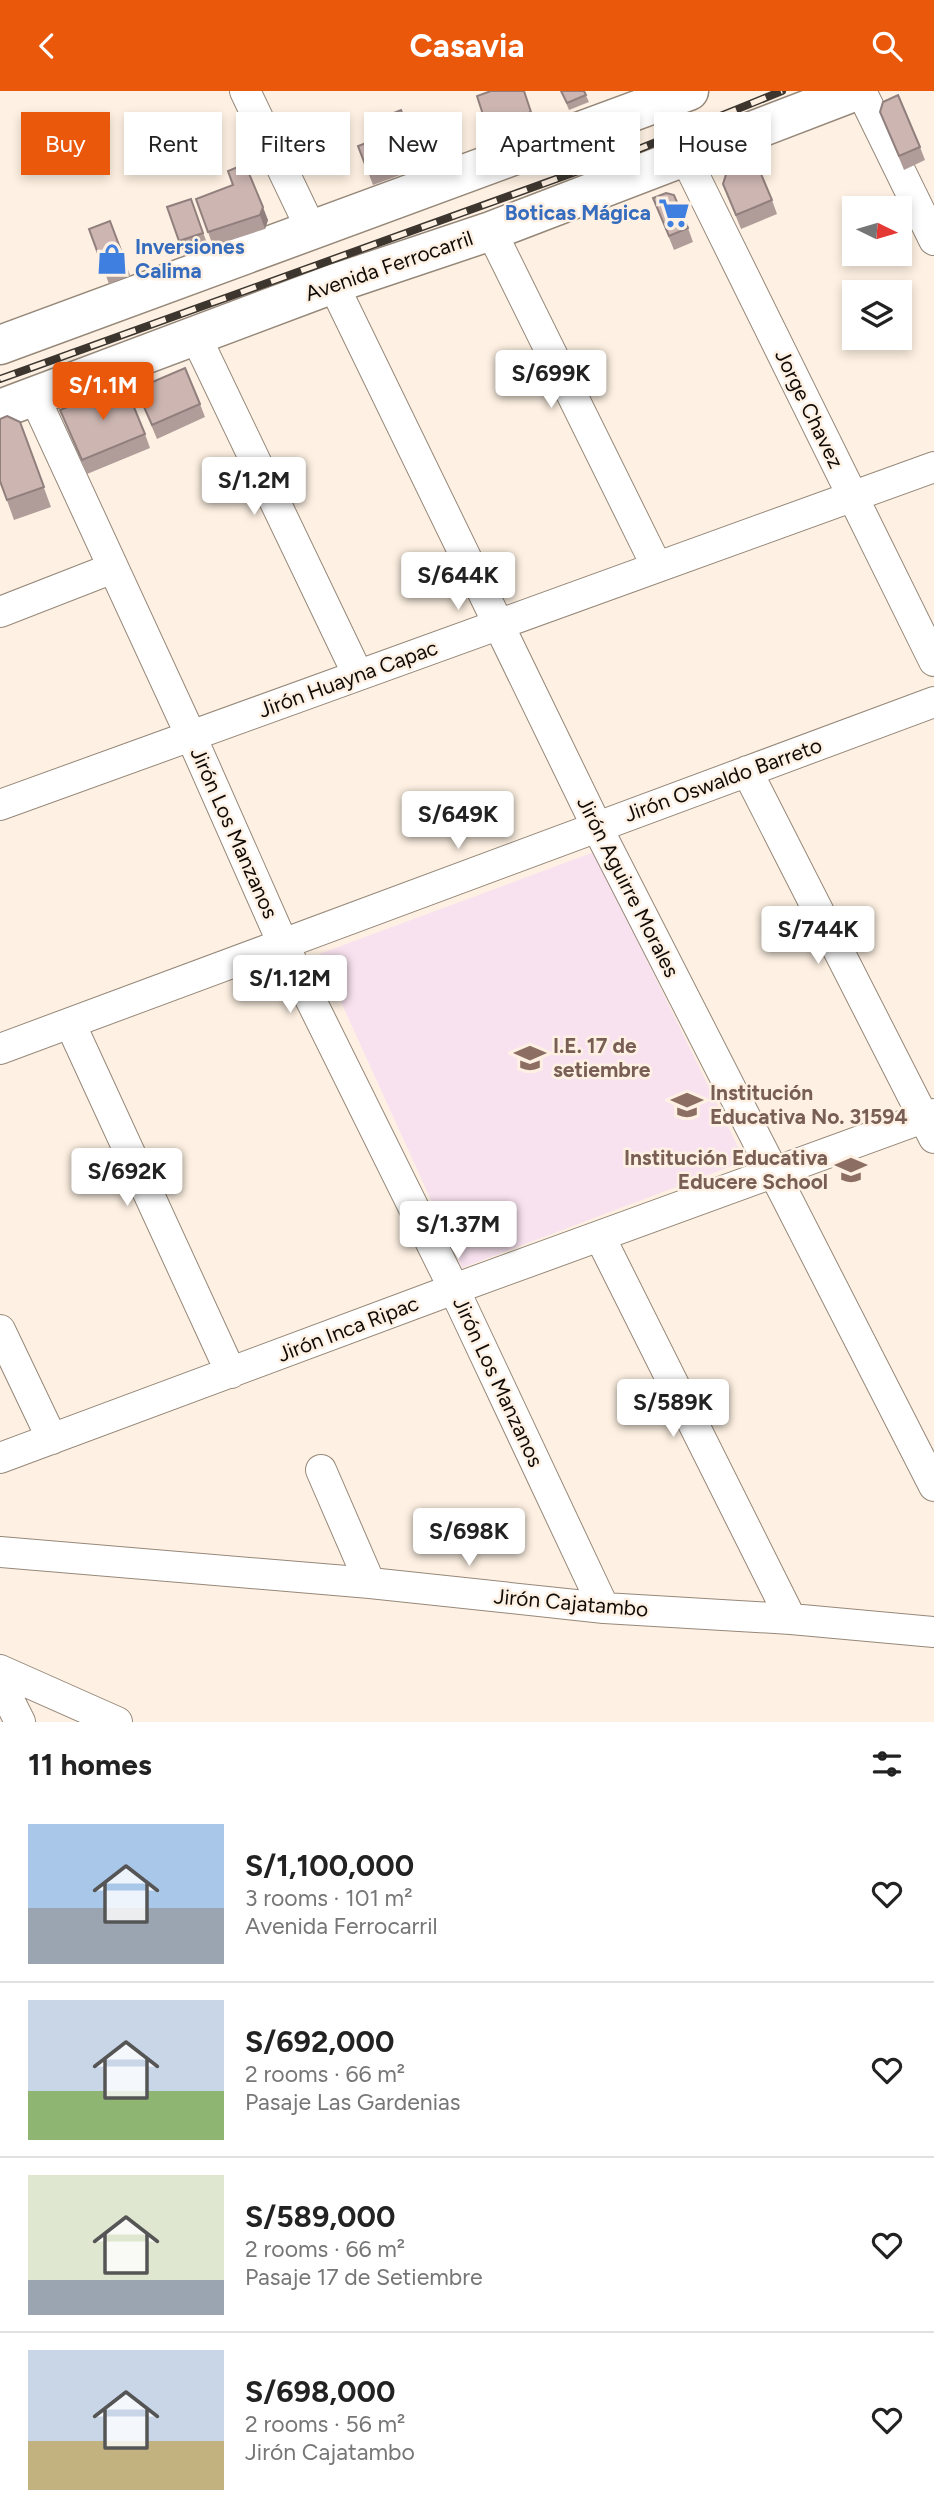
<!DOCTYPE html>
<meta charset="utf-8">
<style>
body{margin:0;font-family:Figtree,sans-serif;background:#f6f6f6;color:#222;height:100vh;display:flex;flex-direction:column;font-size:26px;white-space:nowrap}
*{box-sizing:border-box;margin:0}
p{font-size:23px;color:#767676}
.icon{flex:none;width:38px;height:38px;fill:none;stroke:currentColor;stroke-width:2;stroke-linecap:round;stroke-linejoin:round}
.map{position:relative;height:1631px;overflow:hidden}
.panel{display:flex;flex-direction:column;background:#fff;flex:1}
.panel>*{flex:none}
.guide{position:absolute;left:21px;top:21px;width:892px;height:63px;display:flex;gap:14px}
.needle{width:46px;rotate:95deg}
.tools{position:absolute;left:842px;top:105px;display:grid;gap:14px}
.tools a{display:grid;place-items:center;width:70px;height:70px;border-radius:0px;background:#fff;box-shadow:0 4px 10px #0003;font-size:35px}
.price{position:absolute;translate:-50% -60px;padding:0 16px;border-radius:7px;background:#fff;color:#222;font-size:23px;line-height:46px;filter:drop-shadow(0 2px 4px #0008)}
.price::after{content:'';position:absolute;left:50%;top:42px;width:21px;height:16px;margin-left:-10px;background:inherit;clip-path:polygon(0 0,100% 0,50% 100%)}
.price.current{background:#ea580c;color:#fff}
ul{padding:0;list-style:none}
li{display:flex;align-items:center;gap:21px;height:175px;padding:0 28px}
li+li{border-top:2px solid #e0e0e0}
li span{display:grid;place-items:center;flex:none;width:196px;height:140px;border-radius:0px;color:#555}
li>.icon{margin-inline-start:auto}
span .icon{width:84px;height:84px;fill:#fffc;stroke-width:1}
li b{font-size:30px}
h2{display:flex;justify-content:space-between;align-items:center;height:84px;padding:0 28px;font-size:30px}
.chip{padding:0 24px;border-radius:0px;background:#fff;box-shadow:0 4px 10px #0003;font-size:24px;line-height:63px}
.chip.current{background:#ea580c;color:#fff}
header{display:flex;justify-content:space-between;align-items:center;height:91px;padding:0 28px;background:#ea580c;color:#fff;font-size:32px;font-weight:700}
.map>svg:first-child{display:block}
.education{fill:#f8e2ef}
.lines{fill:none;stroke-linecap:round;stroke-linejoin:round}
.street-casing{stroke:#968879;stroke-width:32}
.primary-casing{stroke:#968879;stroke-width:41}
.street{stroke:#fff;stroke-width:30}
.primary{stroke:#fff;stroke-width:38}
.rail-casing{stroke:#3c362f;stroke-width:8}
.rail{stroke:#fef1e3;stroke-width:5;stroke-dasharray:16;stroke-linecap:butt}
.wall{fill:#b09d99}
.shaded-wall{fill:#907f7d}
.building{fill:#cdb6b2;stroke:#907f7d;stroke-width:2}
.labels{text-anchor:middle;stroke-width:5;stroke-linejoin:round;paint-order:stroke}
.shop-label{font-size:21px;font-weight:bold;fill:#366cbe;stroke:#fef1e3;text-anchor:end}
.street-label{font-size:21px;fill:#100b06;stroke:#fef1e3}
.education-label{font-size:21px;font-weight:bold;fill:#785e54;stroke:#fef1e3;text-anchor:start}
</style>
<header><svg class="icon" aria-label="back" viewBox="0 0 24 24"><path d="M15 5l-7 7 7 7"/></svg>Casavia<svg class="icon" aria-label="search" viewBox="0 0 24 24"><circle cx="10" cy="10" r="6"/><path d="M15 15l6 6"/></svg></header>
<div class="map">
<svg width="934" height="1631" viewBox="0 0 934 1631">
<rect width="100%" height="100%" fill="#fef1e3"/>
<path class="education" d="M594,761L745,1070L462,1177L319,863Z"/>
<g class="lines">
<defs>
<path id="street" d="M245,0L312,140
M861,0L934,149
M685,66L934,570
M491,140L657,476
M333,193L597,736L934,1395
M196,246L358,584
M34,305L191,645L283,853L454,1198L604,1517
M0,521L113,477
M747,680L934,1047
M0,714L934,376
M70,932L231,1282
M0,958L934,611
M600,1146L791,1528
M0,1239L52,1348
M0,1367L454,1198L934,1023
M321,1379L370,1492
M0,1461L370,1492L604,1517L791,1528L934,1541
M0,1579L117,1631
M0,1591L20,1631"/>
<path id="primary" d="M0,254L689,0
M0,318L333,193L491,140L856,0"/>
</defs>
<use href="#street" class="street-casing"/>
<use href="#primary" class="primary-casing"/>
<use href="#street" class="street"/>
<use href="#primary" class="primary"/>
<defs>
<path id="rail" d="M0,288L634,60L782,0"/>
</defs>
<use href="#rail" class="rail-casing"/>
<use href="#rail" class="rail"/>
</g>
<path class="wall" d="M524,0L536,35L492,50L487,36Z
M561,0H584L589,11L569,19Z
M401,19L422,76L373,94L358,55L382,46Z
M880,21L920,56L925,69L904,79Z
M723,93L772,109L777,123L741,138Z
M233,94L268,129L265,138L213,155L196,108Z
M653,107L688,137L693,151L674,159Z
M191,108L208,155L184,164L167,116Z
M110,130L130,184L109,193L89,138Z
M136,298L200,313L205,326L157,348Z
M60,319L145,343L150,357L87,383Z
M20,331L51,416L14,429L0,390Z"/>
<path class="shaded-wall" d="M263,116L268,129L265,138L260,124Z"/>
<path class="building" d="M491,0H524L531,21L487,36L477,5Z
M561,0H584L586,4L567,12Z
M898,4L920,56L899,65L880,21L883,11Z
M401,19L417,62L368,81L358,55L382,46L376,29Z
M753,64L772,109L736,124L723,93L729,74Z
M245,73L263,116L260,124L208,141L196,108L233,94L228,80Z
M666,102L674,104L688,137L669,145L653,107Z
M191,108L203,142L179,150L167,116Z
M110,130L125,170L104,179L89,138Z
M185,277L200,313L152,334L136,298Z
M124,292L145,343L82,369L60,319Z
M7,325L20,331L44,396L7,409L0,390V328Z"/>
<defs>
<symbol id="supermarket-bare" viewBox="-9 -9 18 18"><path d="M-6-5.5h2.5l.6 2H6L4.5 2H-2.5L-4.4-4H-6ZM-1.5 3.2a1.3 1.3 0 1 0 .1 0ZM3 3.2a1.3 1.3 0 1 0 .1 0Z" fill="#3f7fe0" stroke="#fef1e3" stroke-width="2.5" paint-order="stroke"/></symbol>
<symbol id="shop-bare" viewBox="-9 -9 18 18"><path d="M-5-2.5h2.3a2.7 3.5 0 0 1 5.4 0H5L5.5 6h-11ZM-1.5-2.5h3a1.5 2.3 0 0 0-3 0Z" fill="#3f7fe0" stroke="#fef1e3" stroke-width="2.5" paint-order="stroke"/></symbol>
<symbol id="school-bare" viewBox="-9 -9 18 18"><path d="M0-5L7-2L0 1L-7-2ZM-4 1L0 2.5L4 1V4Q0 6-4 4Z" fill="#8d6e63" stroke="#fef1e3" stroke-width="2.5" paint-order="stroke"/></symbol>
</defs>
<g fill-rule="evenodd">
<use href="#supermarket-bare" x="652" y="100" width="44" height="44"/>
<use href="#shop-bare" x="90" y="146" width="44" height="44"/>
<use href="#school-bare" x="508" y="945" width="44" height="44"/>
<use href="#school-bare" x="665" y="992" width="44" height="44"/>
<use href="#school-bare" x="829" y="1057" width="44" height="44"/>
</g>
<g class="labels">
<g class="shop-label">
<text x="651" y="129">Boticas Mágica</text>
<text x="135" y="163" text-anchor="start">Inversiones<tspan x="135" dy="24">Calima</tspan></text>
</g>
<g class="street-label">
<text transform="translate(389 175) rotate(-19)" y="7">Avenida Ferrocarril</text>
<text transform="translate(809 318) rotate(64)" y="7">Jorge Chavez</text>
<text transform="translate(348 588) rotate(-20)" y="7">Jirón Huayna Capac</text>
<text transform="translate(723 689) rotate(-20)" y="7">Jirón Oswaldo Barreto</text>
<text transform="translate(234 742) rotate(66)" y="7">Jirón Los Manzanos</text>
<text transform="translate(628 796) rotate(63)" y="7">Jirón Aguirre Morales</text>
<text transform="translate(348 1238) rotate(-21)" y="7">Jirón Inca Ripac</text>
<text transform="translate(498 1291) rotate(65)" y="7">Jirón Los Manzanos</text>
<text transform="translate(571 1512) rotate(5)" y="7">Jirón Cajatambo</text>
</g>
<g class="education-label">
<text x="553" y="962">I.E. 17 de<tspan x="553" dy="24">setiembre</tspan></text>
<text x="710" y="1009">Institución<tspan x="710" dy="24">Educativa No. 31594</tspan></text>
<text x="828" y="1074" text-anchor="end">Institución Educativa<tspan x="828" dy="24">Educere School</tspan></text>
</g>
</g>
</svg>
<div class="tools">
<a><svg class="needle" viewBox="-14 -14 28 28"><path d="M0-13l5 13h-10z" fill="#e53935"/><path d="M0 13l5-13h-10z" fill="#767676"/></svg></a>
<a><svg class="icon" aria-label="layers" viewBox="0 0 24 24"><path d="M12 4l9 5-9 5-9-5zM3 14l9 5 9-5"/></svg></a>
</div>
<b class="price" style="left:551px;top:319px">S/699K</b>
<b class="price current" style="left:103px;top:331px">S/1.1M</b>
<b class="price" style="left:254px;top:426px">S/1.2M</b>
<b class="price" style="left:458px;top:521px">S/644K</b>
<b class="price" style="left:458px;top:760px">S/649K</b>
<b class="price" style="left:818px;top:875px">S/744K</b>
<b class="price" style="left:290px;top:924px">S/1.12M</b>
<b class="price" style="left:127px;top:1117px">S/692K</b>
<b class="price" style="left:458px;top:1170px">S/1.37M</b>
<b class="price" style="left:673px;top:1348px">S/589K</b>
<b class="price" style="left:469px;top:1477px">S/698K</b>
<div class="guide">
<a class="chip current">Buy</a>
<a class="chip">Rent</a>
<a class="chip">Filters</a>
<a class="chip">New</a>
<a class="chip">Apartment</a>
<a class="chip">House</a>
</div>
</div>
<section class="panel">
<h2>11 homes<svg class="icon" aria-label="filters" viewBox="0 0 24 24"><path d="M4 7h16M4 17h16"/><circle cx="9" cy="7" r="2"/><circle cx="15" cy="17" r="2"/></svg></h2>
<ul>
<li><span style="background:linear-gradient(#a9c7e8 60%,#9aa5b1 0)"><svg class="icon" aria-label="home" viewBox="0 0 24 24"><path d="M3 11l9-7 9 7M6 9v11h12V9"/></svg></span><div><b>S/1,100,000</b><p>3 rooms · 101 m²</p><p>Avenida Ferrocarril</p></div><svg class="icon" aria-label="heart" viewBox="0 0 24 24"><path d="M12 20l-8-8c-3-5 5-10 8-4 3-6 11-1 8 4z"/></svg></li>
<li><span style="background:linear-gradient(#c9d6e8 65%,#8fb573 0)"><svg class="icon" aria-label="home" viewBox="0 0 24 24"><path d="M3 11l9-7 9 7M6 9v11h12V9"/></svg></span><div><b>S/692,000</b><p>2 rooms · 66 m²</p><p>Pasaje Las Gardenias</p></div><svg class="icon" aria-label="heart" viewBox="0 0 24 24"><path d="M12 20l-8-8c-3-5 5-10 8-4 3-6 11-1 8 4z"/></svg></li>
<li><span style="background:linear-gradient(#dfe7d0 75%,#9aa5b1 0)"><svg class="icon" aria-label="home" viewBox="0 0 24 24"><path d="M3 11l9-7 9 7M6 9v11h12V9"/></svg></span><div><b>S/589,000</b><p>2 rooms · 66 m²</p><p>Pasaje 17 de Setiembre</p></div><svg class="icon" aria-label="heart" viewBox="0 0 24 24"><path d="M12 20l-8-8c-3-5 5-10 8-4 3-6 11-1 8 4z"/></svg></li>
<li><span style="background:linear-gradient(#c9d6e8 65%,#c2b280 0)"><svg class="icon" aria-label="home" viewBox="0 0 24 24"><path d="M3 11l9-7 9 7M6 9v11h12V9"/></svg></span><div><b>S/698,000</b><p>2 rooms · 56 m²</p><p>Jirón Cajatambo</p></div><svg class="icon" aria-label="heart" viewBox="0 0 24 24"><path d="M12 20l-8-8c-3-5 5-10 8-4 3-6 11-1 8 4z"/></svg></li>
</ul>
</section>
